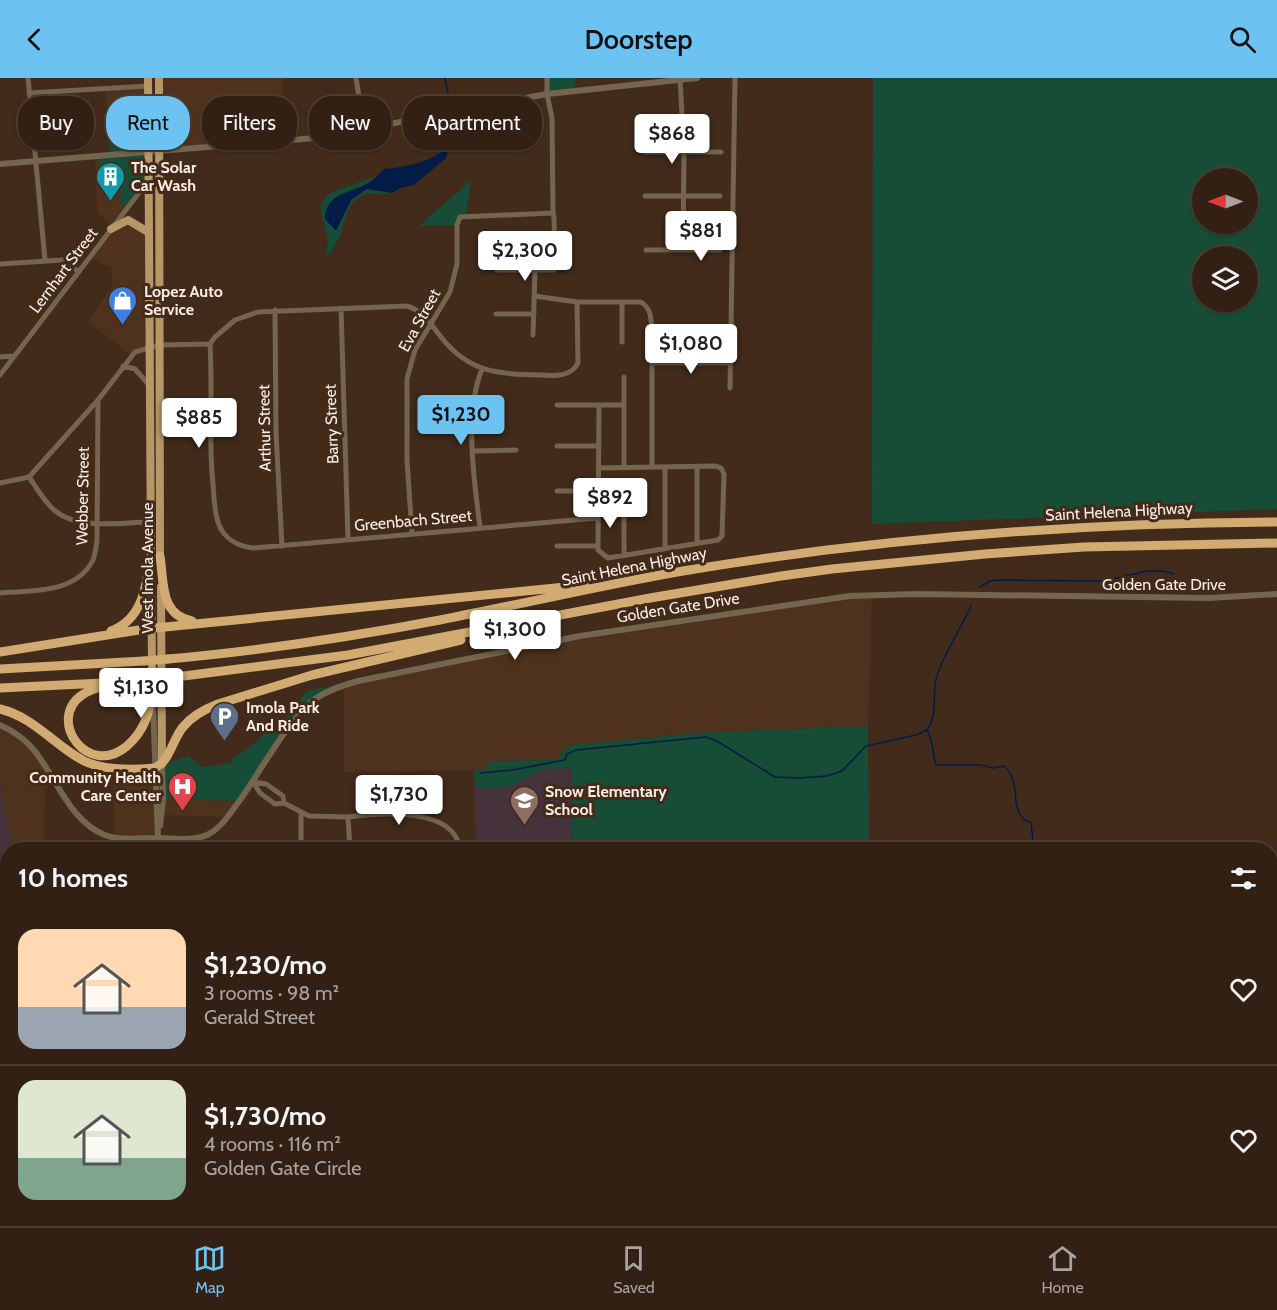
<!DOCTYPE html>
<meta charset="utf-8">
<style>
body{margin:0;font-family:Cabin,sans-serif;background:#3d2d22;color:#f1f3f6;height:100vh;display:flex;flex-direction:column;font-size:22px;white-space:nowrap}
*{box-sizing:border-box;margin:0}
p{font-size:20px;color:#a8a3a0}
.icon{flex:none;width:33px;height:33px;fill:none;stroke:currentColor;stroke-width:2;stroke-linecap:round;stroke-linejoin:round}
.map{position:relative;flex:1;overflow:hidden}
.drawer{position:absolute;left:0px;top:764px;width:1278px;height:386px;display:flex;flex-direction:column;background:#322014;border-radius:24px 24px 0 0;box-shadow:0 2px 4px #0004,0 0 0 2px #4d3e34}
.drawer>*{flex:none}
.banner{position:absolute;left:18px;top:18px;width:600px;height:54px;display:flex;gap:12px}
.needle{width:39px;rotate:270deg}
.controls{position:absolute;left:1192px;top:90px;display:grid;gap:12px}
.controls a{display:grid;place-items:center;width:66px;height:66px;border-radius:50%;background:#322014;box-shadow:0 2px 4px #0004,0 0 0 2px #4d3e34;font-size:30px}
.price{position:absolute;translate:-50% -51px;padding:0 14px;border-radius:6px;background:#fff;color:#222;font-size:20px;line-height:39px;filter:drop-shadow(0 2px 3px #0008)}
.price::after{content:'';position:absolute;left:50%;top:36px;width:18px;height:14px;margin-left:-9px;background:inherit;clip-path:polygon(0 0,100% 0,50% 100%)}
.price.selected{background:#6cc3f2;color:#111}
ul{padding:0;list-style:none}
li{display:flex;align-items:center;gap:18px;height:150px;padding:0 18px}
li+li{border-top:2px solid #4d3e34}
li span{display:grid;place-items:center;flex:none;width:168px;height:120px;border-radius:18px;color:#555}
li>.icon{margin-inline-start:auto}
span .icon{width:72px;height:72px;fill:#fffc;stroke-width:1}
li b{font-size:26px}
h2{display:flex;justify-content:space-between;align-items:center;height:72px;padding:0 18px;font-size:26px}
.pill{padding:0 21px;border-radius:24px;background:#322014;box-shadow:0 2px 4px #0004,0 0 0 2px #4d3e34;font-size:21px;line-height:54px}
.pill.selected{background:#6cc3f2;color:#111}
header{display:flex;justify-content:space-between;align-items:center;height:78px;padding:0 18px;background:#6cc3f2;color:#111;font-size:27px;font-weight:600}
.tab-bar{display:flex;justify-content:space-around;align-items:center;height:84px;border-top:2px solid #4d3e34;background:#322014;font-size:16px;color:#a8a3a0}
.tab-bar a{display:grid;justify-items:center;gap:3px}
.tab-bar .selected{color:#6cc3f2}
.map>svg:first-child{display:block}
.built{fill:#4e321d}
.education{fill:#45323a}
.green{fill:#174d36;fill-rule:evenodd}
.water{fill:#021c47}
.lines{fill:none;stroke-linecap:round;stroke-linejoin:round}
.stream{stroke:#021c47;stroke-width:1.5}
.minor{stroke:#74654e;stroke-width:5}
.tertiary{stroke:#74654e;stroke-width:6}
.primary{stroke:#b79767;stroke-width:8}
.motorway{stroke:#d1ab71;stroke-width:9}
.motorway-bridge{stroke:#d1ab71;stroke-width:9}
.labels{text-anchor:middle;stroke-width:6;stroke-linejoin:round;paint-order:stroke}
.poi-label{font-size:16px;font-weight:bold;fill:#fbece2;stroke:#422b1b;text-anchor:start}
.street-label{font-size:16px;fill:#fbece2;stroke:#422b1b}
</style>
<header><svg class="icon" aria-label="back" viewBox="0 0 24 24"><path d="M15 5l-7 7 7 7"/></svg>Doorstep<svg class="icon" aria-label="search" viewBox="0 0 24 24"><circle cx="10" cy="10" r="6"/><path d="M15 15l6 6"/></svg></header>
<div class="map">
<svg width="1277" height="1148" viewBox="0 0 1277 1148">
<rect width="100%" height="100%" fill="#422b1b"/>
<path class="built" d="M159,0H284L277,63L159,73Z
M148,8V37L132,36L107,38L105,11Z
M95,79H99L122,116L127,129L112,149L97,134Z
M122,144L148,154V269L132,278L88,244L112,208V190L89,180L111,151Z
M872,517L868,648L697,655L570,667L561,674L559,682L488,683L487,692L344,694V607L539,565Z
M0,647L19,658L55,702L45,711L44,771H14L0,705Z
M154,697L158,760L115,759L113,698Z
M163,721L239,723L227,739L161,737Z"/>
<path class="education" d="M571,690V771H476L474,692Z
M0,705L14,771H8L7,841L0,842Z"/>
<path class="green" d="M547,0H575L576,13L547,16Z
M873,0H1277V431L872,446ZM1203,100H1248V146H1203ZM1203,178H1248V224H1203Z
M132,36L148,37V103L127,129L119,122L122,116L102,104L99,79L110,77L107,38Z
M377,98C361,114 338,111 325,134L336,152L351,122L367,111L392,115C382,118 374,114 363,117C347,123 345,144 340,158C337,164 334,169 331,175L326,176L328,162L320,128L327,118L332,114Z
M471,102L466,137L460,139L457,147L419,148Z
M358,603L309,626L239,723L163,721L162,687L188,678L203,689L231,685L233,680L248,671L272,648L277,650L307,613Z
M868,648L869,771H572L571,690L543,691L512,708L493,711L475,709L474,692H487L488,683L558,682L561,674L570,667L697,655Z"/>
<path class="water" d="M446,71L448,72L446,80L414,107L400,110L392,115L367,111L351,122L336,153L325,141C325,114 353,115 370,104C375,101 380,95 384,91C407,89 427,85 446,71Z"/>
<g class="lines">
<path class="stream" d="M445,0L448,16
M447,72L453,61L454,47
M980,509L990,503L999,502L1099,503C1125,502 1147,486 1174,496
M927,652C936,640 934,620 935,606C938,585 962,549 971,528
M480,695L512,692L565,682L567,676L576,672L706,659L717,663L775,699L799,700L827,698L842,693L866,668L916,657L927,652C934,663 932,675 936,687H980L993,690L1004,688C1022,705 1010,725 1022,739C1024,742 1028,743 1031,745L1033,763L1036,765L1038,771"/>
<path class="minor" d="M28,0L45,182
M356,0L364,50
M680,0L684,74L683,172
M29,15L148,8
M645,74H721
M645,118H720
M683,145H732
M646,172H720
M0,186L63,182L79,194
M497,192H554L555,185L554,140L553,135
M534,218L577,224H641C652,231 651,242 652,254V389
M622,224V264
M341,230L348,461
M275,232L276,355L282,468
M496,236H534
M533,257L535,192
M210,266C213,313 208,360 213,406C214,418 214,432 218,444C223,460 237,468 253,470L598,440
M0,279L14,278
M652,285H730
M123,288L135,291L149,307
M0,297L148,103
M730,310L735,0
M557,327H624
M557,368H599
M473,373L516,372
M624,389V299
M665,389V470
M598,390L716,388L721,390L724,396L722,458L718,462L608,480L598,472L599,327
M29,399C36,409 42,420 51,429C75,454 120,444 150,444
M0,405L29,399L98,322L135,274L159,267L210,266L215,259L235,242L258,234L407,228C423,233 431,246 441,259C469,295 498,296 541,297C555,298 571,299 578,285L577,224
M557,413H598
M598,416H638
M624,416V477
M480,449C474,403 464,335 482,291
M412,455L407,382V301L415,272L450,214L457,186V147L460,139L553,135L552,40L547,16V0
M697,465V390
M557,468H598
M0,515C32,512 76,516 93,482C95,477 96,469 97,463L98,322
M253,704L260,715L275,726L284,725L309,738L348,739
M253,704L266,706L283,718L284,725
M301,735V771
M158,771V760
M350,771L348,739C378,735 454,728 460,771
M0,877L8,875
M0,1133L8,1132
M646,1142L648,1147
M193,1148V1142
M850,1148L853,1142
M1256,1148L1257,1142"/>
<path class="tertiary" d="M0,86L316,60L547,16L697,0
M153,626L158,760
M0,647C13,653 24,660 33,671C56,698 69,743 105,757C120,763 139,760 155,760C172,760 193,764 209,756C222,749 231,734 240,722C260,694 284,649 309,626C322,614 341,608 358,603L580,558L850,518L916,516L1209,520L1277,516
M160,748L163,721L162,687
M1270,1016H1277
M0,1062L8,1061"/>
<path class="primary" d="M148,0L151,481
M159,0L160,482
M111,151L128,142L148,154
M151,493L152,586
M161,509L162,686"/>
<path class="motorway" d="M160,478C164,505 160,537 192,543
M111,553C143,541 146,508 151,478
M0,574L145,551L585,507
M168,581C259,573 350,559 440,542C522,526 602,507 683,493C880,460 1078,445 1277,444
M0,591L144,583
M168,600L348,577L650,520L781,498L832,491L985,476L1084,469L1277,465
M144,602C125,605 98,606 82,617C46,642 88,701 127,668C136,660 142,652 146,641C152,626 151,607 152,591
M0,610L103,605
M0,631C34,639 55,668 84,683C103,692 133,692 154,690C170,684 172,662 183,649C192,638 205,631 218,626L312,597L461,562"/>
<path class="motorway-bridge" d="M144,583L168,581
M144,602L168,600"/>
</g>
<defs>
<symbol id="building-pin" viewBox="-11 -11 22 30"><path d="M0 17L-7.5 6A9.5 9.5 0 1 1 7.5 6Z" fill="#0f9aa8" stroke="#422b1b"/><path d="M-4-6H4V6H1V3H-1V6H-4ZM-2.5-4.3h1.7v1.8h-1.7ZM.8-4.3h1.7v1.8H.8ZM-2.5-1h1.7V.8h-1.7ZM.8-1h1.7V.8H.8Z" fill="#fff"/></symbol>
<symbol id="shop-pin" viewBox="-11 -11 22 30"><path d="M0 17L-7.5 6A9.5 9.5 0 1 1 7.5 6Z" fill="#3f7fe0" stroke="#422b1b"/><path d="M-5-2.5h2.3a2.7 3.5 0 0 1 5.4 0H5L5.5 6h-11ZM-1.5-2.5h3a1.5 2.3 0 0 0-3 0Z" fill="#fff"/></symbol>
<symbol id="parking-pin" viewBox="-11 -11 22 30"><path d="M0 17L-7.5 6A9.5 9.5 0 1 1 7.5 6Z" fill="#5c6f8a" stroke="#422b1b"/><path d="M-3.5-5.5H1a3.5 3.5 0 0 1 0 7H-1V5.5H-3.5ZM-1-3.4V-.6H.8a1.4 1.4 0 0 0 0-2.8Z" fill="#fff"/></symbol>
<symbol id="hospital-pin" viewBox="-11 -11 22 30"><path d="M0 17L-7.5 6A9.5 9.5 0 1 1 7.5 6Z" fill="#e0444e" stroke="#422b1b"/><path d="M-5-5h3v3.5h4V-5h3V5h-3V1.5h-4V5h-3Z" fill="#fff"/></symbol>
<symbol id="school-pin" viewBox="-11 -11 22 30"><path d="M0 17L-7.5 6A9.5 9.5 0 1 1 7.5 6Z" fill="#8d6e63" stroke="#422b1b"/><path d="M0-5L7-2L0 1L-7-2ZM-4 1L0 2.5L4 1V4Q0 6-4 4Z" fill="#fff"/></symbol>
</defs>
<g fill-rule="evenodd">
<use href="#building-pin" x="94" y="82" width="33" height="45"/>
<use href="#shop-pin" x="106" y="206" width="33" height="45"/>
<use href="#parking-pin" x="208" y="622" width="33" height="45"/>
<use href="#hospital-pin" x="166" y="692" width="33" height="45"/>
<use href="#school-pin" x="508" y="706" width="33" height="45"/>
</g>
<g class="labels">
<g class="poi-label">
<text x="131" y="95">The Solar<tspan x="131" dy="18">Car Wash</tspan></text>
<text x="144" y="219">Lopez Auto<tspan x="144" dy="18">Service</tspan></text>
<text x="246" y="635">Imola Park<tspan x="246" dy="18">And Ride</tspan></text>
<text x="161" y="705" text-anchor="end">Community Health<tspan x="161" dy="18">Care Center</tspan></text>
<text x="545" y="719">Snow Elementary<tspan x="545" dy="18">School</tspan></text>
</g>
<g class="street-label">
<text transform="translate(63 192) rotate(-53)" y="6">Lernhart Street</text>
<text transform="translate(419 242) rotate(-61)" y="6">Eva Street</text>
<text transform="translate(331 346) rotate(-92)" y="6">Barry Street</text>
<text transform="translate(264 350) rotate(-91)" y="6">Arthur Street</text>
<text transform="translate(82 418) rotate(-89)" y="6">Webber Street</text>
<text transform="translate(1119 433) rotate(-3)" y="6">Saint Helena Highway</text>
<text transform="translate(413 442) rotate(-5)" y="6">Greenbach Street</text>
<text transform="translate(634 488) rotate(-11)" y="6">Saint Helena Highway</text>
<text transform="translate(147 490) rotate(-90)" y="6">West Imola Avenue</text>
<text x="1164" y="512">Golden Gate Drive</text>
<text transform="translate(678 529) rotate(-9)" y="6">Golden Gate Drive</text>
</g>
</g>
</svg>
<div class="controls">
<a><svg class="needle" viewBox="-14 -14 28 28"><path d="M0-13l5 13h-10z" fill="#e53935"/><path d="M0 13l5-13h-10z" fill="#a8a3a0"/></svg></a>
<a><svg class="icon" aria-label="layers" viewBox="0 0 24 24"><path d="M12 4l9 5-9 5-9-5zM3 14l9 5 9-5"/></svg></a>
</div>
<b class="price" style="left:672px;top:87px">$868</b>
<b class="price" style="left:701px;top:184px">$881</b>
<b class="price" style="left:525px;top:204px">$2,300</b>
<b class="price" style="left:691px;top:297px">$1,080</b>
<b class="price selected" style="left:461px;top:368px">$1,230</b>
<b class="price" style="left:199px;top:371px">$885</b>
<b class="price" style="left:610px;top:451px">$892</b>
<b class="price" style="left:515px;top:583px">$1,300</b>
<b class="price" style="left:141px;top:641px">$1,130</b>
<b class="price" style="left:399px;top:748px">$1,730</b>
<div class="banner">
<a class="pill">Buy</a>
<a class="pill selected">Rent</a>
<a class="pill">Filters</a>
<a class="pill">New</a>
<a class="pill">Apartment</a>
</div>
<section class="drawer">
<h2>10 homes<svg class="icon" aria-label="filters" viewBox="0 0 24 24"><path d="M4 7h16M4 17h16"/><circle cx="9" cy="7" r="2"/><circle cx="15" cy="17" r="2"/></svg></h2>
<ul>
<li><span style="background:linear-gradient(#ffd9b3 65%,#9aa5b1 0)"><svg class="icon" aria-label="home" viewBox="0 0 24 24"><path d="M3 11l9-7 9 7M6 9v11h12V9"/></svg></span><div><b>$1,230/mo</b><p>3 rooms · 98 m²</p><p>Gerald Street</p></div><svg class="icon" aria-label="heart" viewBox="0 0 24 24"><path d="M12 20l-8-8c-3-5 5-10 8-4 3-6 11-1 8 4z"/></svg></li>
<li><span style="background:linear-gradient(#dfe7d0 65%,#7fa58c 0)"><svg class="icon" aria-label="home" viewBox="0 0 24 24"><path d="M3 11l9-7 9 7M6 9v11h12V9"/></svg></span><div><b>$1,730/mo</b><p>4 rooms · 116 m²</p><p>Golden Gate Circle</p></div><svg class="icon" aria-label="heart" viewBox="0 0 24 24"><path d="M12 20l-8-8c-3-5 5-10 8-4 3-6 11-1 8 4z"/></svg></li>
</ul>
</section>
</div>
<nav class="tab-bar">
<a class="selected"><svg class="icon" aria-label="map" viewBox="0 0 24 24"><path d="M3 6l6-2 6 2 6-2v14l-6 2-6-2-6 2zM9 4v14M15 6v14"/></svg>Map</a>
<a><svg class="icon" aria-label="saved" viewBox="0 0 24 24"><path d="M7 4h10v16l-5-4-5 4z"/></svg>Saved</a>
<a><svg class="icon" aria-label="home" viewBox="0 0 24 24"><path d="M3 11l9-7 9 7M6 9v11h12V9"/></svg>Home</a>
</nav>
